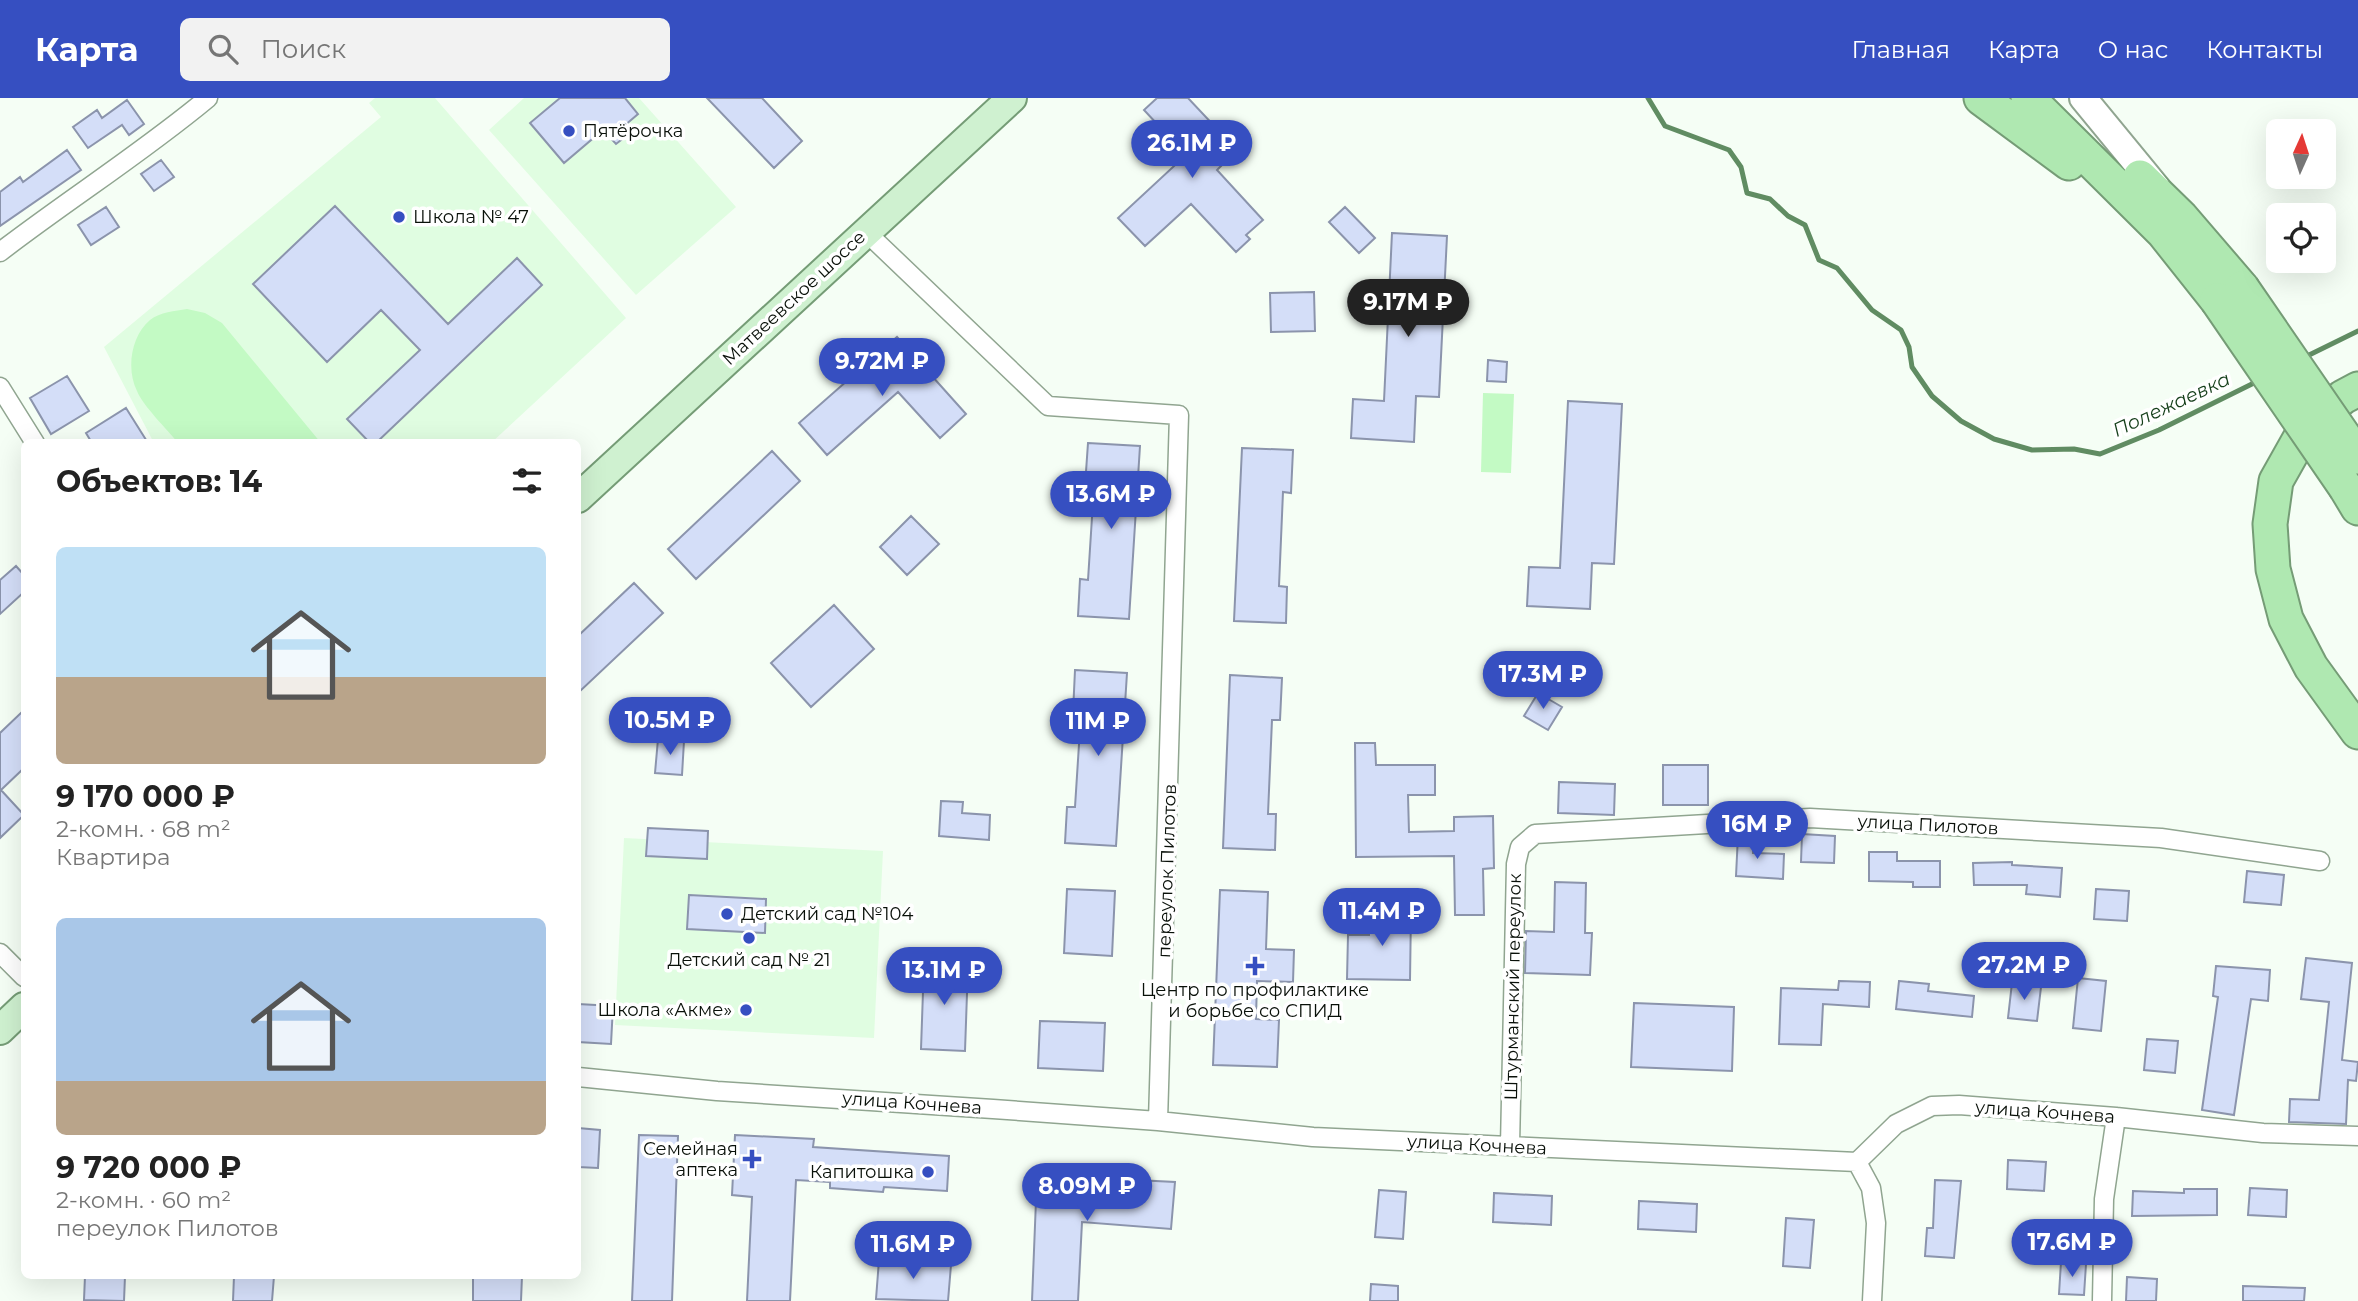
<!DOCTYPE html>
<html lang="ru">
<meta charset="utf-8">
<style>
body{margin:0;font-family:Montserrat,sans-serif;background:#f2f2f2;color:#222;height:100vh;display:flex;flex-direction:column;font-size:26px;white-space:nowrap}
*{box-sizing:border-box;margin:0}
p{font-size:23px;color:#767676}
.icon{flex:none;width:38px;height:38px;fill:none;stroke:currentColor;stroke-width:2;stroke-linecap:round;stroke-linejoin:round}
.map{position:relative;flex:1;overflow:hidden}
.panel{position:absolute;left:21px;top:341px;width:560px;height:840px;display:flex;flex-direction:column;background:#fff;border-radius:10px;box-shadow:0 7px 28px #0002}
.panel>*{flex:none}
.needle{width:46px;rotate:3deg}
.tools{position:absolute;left:2266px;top:21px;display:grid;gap:14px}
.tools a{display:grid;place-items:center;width:70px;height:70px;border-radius:10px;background:#fff;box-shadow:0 7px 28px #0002;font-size:35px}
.price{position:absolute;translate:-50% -60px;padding:0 16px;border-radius:24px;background:#364fc1;color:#fff;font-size:23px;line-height:46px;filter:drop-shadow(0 2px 4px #0008)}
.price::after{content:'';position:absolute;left:50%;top:42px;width:21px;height:16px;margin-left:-10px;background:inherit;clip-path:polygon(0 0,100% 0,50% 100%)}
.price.on{background:#222;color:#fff}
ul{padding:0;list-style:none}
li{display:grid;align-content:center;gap:14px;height:371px;padding:0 35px}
li span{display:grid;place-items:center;height:217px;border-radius:10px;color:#555}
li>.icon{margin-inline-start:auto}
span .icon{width:126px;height:126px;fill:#fffc;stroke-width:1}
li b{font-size:30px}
h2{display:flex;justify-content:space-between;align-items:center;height:84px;padding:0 35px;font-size:30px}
header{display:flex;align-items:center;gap:42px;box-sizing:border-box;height:98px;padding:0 35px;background:#364fc1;color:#fff}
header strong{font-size:33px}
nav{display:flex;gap:38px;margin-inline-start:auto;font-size:24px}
.search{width:490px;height:63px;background:#f2f2f2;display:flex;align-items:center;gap:18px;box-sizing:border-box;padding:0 24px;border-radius:10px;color:#767676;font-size:26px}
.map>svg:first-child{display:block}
.built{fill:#e0fde1}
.green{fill:#c3fac4}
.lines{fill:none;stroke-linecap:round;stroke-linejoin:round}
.stream{stroke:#608c62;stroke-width:5}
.building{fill:#d4def8;stroke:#8b94ac;stroke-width:2}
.street-casing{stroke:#90a590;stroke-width:21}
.secondary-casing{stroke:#90a590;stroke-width:30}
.primary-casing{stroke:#759c76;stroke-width:32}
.highway-casing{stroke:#759c76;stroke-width:37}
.street{stroke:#fff;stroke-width:18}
.secondary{stroke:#fff;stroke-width:26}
.primary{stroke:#cff1d0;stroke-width:28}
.highway{stroke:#afe8b1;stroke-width:33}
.highway-bridge-casing{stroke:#759c76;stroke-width:37;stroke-linecap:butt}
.highway-bridge{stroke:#afe8b1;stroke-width:33}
.poi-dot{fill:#364fc1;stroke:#fff;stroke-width:2.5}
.labels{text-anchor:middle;stroke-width:7;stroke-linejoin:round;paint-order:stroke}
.poi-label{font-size:18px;fill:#091009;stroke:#fff;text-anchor:start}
.street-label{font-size:18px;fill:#091009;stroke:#fff}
.water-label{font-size:19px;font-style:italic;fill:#143e19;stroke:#fff}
</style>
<header>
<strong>Карта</strong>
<div class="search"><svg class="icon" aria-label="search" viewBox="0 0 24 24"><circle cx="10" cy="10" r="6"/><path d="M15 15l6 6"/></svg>Поиск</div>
<nav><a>Главная</a><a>Карта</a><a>О нас</a><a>Контакты</a></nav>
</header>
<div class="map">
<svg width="2358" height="1203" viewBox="0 0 2358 1203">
<rect width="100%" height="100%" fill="#f5fef5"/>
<path class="built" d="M375,0H435L626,220L491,345H154L104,249L381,19L369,5Z
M524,0H639L736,109L636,197L489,32Z
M624,740L883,753L874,940L615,927Z"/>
<path class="green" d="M187,211L205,215L222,225L321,345H178C167,331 143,308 137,293C126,271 131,238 150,222C160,214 175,213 187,211Z
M1483,295L1514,296L1511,375L1481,374Z"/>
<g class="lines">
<path class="stream" d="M1648,0L1665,28L1729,52L1741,69L1747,95L1770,101L1788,118L1805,127L1819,162L1837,170L1872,212L1901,232L1909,249L1912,269L1932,298L1961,323L1994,341L2032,352L2074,351L2100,356L2159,332L2260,282
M2303,260L2358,233"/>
</g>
<path class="building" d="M560,0H625L638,16L624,28L630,35L616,46L603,32L564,65L530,25Z
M707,0H762L802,43L774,70Z
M1157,0H1188L1235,50L1224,60L1226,63L1217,72L1263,122L1246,137L1250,141L1236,154L1191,106L1145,148L1118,120L1186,57L1144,12Z
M127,2L144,26L129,37L122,27L88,50L73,29L97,12L102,20Z
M67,52L81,72L0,128V94L20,79L23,84Z
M161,62L174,79L154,93L141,76Z
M335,108L448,226L517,160L542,187L376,345H370L347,321L420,252L381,212L327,264L253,186Z
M106,109L119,129L91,147L78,127Z
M1345,109L1375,140L1359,155L1329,124Z
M1392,135L1447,138L1439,299L1416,298L1414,344L1351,340L1353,301L1384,303Z
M1314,194L1315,233L1271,234L1270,195Z
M897,239L966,316L940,340L898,294L827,357L799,325Z
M1488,262L1507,264L1506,284L1487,283Z
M67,278L89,313L51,336L30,300Z
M1568,303L1622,306L1614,466L1592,465L1590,511L1527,508L1529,469L1560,470Z
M126,310L148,345H92L86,335Z
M1088,345L1140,348L1129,521L1078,518L1080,481L1088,482L1094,388H1085Z
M1242,350L1293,352L1291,395L1283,394L1279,488L1287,489L1286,525L1234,523Z
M772,353L800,383L696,481L668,451Z
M911,418L939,446L907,477L880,449Z
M16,468L24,477V494L0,516V482Z
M634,485L663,515L578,595V538Z
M834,507L874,551L811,609L771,565Z
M1075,572L1127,575L1116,748L1065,745L1067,709H1075L1081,615H1073Z
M1230,577L1282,580L1280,622H1272L1268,716H1276L1275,752L1223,750Z
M1538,595L1562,609L1548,632L1524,618Z
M24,612V670L1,692L24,717L0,740V635Z
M658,641L684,643L682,677L655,675Z
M1355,645H1375L1376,667H1435V697H1408L1409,734L1454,733V719L1493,718L1494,770L1483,771L1484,817H1455L1454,758L1356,759Z
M1663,667H1708V707H1663Z
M1559,684L1615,686L1614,717L1558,715Z
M941,703L963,704L962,715L990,717L989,742L939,738Z
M648,730L708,733L707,761L646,758Z
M1802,736L1835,738L1834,765L1801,764Z
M1738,737H1754L1753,755L1784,756L1783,781L1736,778Z
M1869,754H1897V763H1940V789H1913V784L1869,783Z
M2012,764V767L2062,770L2060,799L2026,796L2027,787H1974L1973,765Z
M2247,773L2284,777L2281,807L2244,804Z
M1555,784L1586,785L1585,835H1592L1590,877L1525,875L1526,833L1554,834Z
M1067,791L1115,793L1112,858L1064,855Z
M2096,791L2129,793L2127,823L2094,821Z
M1220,792L1268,794L1266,851L1294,852L1293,884L1257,883L1256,921L1279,922L1277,969L1213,967Z
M689,797L766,801L765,835L687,831Z
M1369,812L1411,813L1410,882L1347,881L1348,837H1369Z
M2306,860L2352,865L2342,962L2358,964L2356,983L2348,982L2346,1026L2289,1024L2290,1001L2319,1002L2329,904L2301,901Z
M924,865L968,867L965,953L921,951Z
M2216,868L2270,872L2268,903L2251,901L2234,1017L2202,1012L2218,899L2213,898Z
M2078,880L2106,883L2101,933L2073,930Z
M1839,883L1870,884L1869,909L1823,906L1821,947L1779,946L1781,890L1838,892Z
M1899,883L1929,886L1928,893L1974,898L1972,919L1896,911Z
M2012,885L2041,889L2037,923L2008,920Z
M1634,905L1734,909L1732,973L1631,969Z
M578,906L613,908L611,946L578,944Z
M1040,923L1105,925L1103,973L1038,970Z
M2147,941L2178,943L2175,975L2144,972Z
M578,1030L600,1032L598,1070L578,1069Z
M639,1037L678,1038L672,1203H632Z
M735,1037L814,1041L813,1049L949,1058L947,1093L884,1089L883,1094L830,1090V1084L796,1082L790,1203H747L752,1099L732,1097Z
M2008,1062L2046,1064L2044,1093L2007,1091Z
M1037,1077L1175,1084L1171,1131L1082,1124L1078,1203H1032Z
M1935,1082L1961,1083L1954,1160L1925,1158L1927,1130H1933Z
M2250,1090L2287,1092L2286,1119L2248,1117Z
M2184,1091H2217V1117L2132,1118L2133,1093L2184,1095Z
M1379,1092L1406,1094L1403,1141L1375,1139Z
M1494,1095L1552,1098L1551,1127L1493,1124Z
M1639,1103L1697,1106L1696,1134L1638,1131Z
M1786,1120L1814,1122L1810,1170L1783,1168Z
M879,1162L951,1167L948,1203L876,1201Z
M2061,1164L2086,1166L2084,1197L2059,1196Z
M85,1178H125L124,1203L84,1202Z
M234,1178H274L272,1203H233Z
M473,1178H522L521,1203H473Z
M2127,1179L2157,1181L2156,1203H2126Z
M1371,1186L1398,1188V1203H1370Z
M2243,1188L2305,1190L2304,1203H2243Z"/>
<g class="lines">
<defs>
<path id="street" d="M866,134L1048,308L1179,317L1158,1023
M0,154C69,101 142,55 208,0
M0,289L35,345
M0,855L24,879
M578,979L717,993L993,1011L1158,1023L1313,1039L1857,1064L1896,1026L1932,1008L1959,1007L2116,1019L2263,1035L2358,1038
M1510,1048L1516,766L1520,749L1535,736L1810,720L2161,740L2320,763
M1857,1064L1871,1090L1876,1125L1872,1203
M2102,1203L2104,1101L2116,1019"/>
<path id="secondary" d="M2083,0L2157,90"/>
<path id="primary" d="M578,400L1012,0
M0,932L24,909"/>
<path id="highway" d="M1981,0L2069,65
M2028,0L2163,134L2217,202
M2140,79L2181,119L2242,190
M2358,291L2343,299L2307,328L2276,383L2270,426L2273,471L2286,521L2311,569L2358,634
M2346,390L2358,410"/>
</defs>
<use href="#street" class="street-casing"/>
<use href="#secondary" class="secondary-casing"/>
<use href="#primary" class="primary-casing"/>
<use href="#highway" class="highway-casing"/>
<use href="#street" class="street"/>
<use href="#secondary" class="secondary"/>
<use href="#primary" class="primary"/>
<use href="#highway" class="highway"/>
<defs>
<path id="highway-bridge" d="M2242,190L2358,359
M2217,202L2346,390"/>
</defs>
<use href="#highway-bridge" class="highway-bridge-casing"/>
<use href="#highway-bridge" class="highway-bridge"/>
</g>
<g class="poi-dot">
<circle cx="569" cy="33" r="7"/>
<circle cx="399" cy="119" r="7"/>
<circle cx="727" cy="816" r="7"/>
<circle cx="749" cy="840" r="7"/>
<path d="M1251.5 857.5h7v7h7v7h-7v7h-7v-7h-7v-7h7z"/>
<circle cx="746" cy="912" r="7"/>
<path d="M748.5 1050.5h7v7h7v7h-7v7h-7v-7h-7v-7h7z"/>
<circle cx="928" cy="1074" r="7"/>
</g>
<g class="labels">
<g class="poi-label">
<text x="583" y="39">Пятёрочка</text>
<text x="413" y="125">Школа № 47</text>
<text x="741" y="822">Детский сад №104</text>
<text x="749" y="868" text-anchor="middle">Детский сад № 21</text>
<text x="1255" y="898" text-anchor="middle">Центр по профилактике<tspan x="1255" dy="21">и борьбе со СПИД</tspan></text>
<text x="732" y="918" text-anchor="end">Школа «Акме»</text>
<text x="738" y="1057" text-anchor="end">Семейная<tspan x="738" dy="21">аптека</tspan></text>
<text x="914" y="1080" text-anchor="end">Капитошка</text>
</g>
<g class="street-label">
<text transform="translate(794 200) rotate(-43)" y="6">Матвеевское шоссе</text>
<text transform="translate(1928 727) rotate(3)" y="6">улица Пилотов</text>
<text transform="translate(1167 773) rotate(-88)" y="6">переулок Пилотов</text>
<text transform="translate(1513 889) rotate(-89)" y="6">Штурманский переулок</text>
<text transform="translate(912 1005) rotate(4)" y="6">улица Кочнева</text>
<text transform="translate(2045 1014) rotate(4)" y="6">улица Кочнева</text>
<text transform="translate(1477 1047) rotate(3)" y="6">улица Кочнева</text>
</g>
<g class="water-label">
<text transform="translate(2171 306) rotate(-25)" y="7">Полежаевка</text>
</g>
</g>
</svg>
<div class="tools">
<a><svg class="needle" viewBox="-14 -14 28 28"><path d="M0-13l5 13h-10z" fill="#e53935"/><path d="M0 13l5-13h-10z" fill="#767676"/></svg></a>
<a><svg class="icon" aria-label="locate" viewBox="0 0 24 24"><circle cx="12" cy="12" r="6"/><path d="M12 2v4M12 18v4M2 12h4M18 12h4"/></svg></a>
</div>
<b class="price" style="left:1192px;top:82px">26.1M ₽</b>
<b class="price on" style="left:1408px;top:241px">9.17M ₽</b>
<b class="price" style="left:882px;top:300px">9.72M ₽</b>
<b class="price" style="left:1111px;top:433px">13.6M ₽</b>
<b class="price" style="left:1543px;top:613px">17.3M ₽</b>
<b class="price" style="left:670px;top:659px">10.5M ₽</b>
<b class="price" style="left:1098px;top:660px">11M ₽</b>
<b class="price" style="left:1757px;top:763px">16M ₽</b>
<b class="price" style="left:1382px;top:850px">11.4M ₽</b>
<b class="price" style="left:2024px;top:904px">27.2M ₽</b>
<b class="price" style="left:944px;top:909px">13.1M ₽</b>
<b class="price" style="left:1087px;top:1125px">8.09M ₽</b>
<b class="price" style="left:2072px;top:1181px">17.6M ₽</b>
<b class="price" style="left:913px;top:1183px">11.6M ₽</b>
<section class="panel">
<h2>Объектов: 14<svg class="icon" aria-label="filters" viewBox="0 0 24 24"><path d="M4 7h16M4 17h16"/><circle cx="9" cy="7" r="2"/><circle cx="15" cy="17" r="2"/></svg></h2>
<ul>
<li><span style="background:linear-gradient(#bfe0f5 60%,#b9a48a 0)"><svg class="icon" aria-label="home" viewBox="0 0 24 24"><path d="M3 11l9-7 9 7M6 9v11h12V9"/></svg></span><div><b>9 170 000 ₽</b><p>2-комн. · 68 m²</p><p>Квартира</p></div></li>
<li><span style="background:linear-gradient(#a9c7e8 75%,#b9a48a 0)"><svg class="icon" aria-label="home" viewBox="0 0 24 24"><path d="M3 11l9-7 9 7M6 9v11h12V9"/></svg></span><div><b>9 720 000 ₽</b><p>2-комн. · 60 m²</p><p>переулок Пилотов</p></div></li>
</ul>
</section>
</div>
